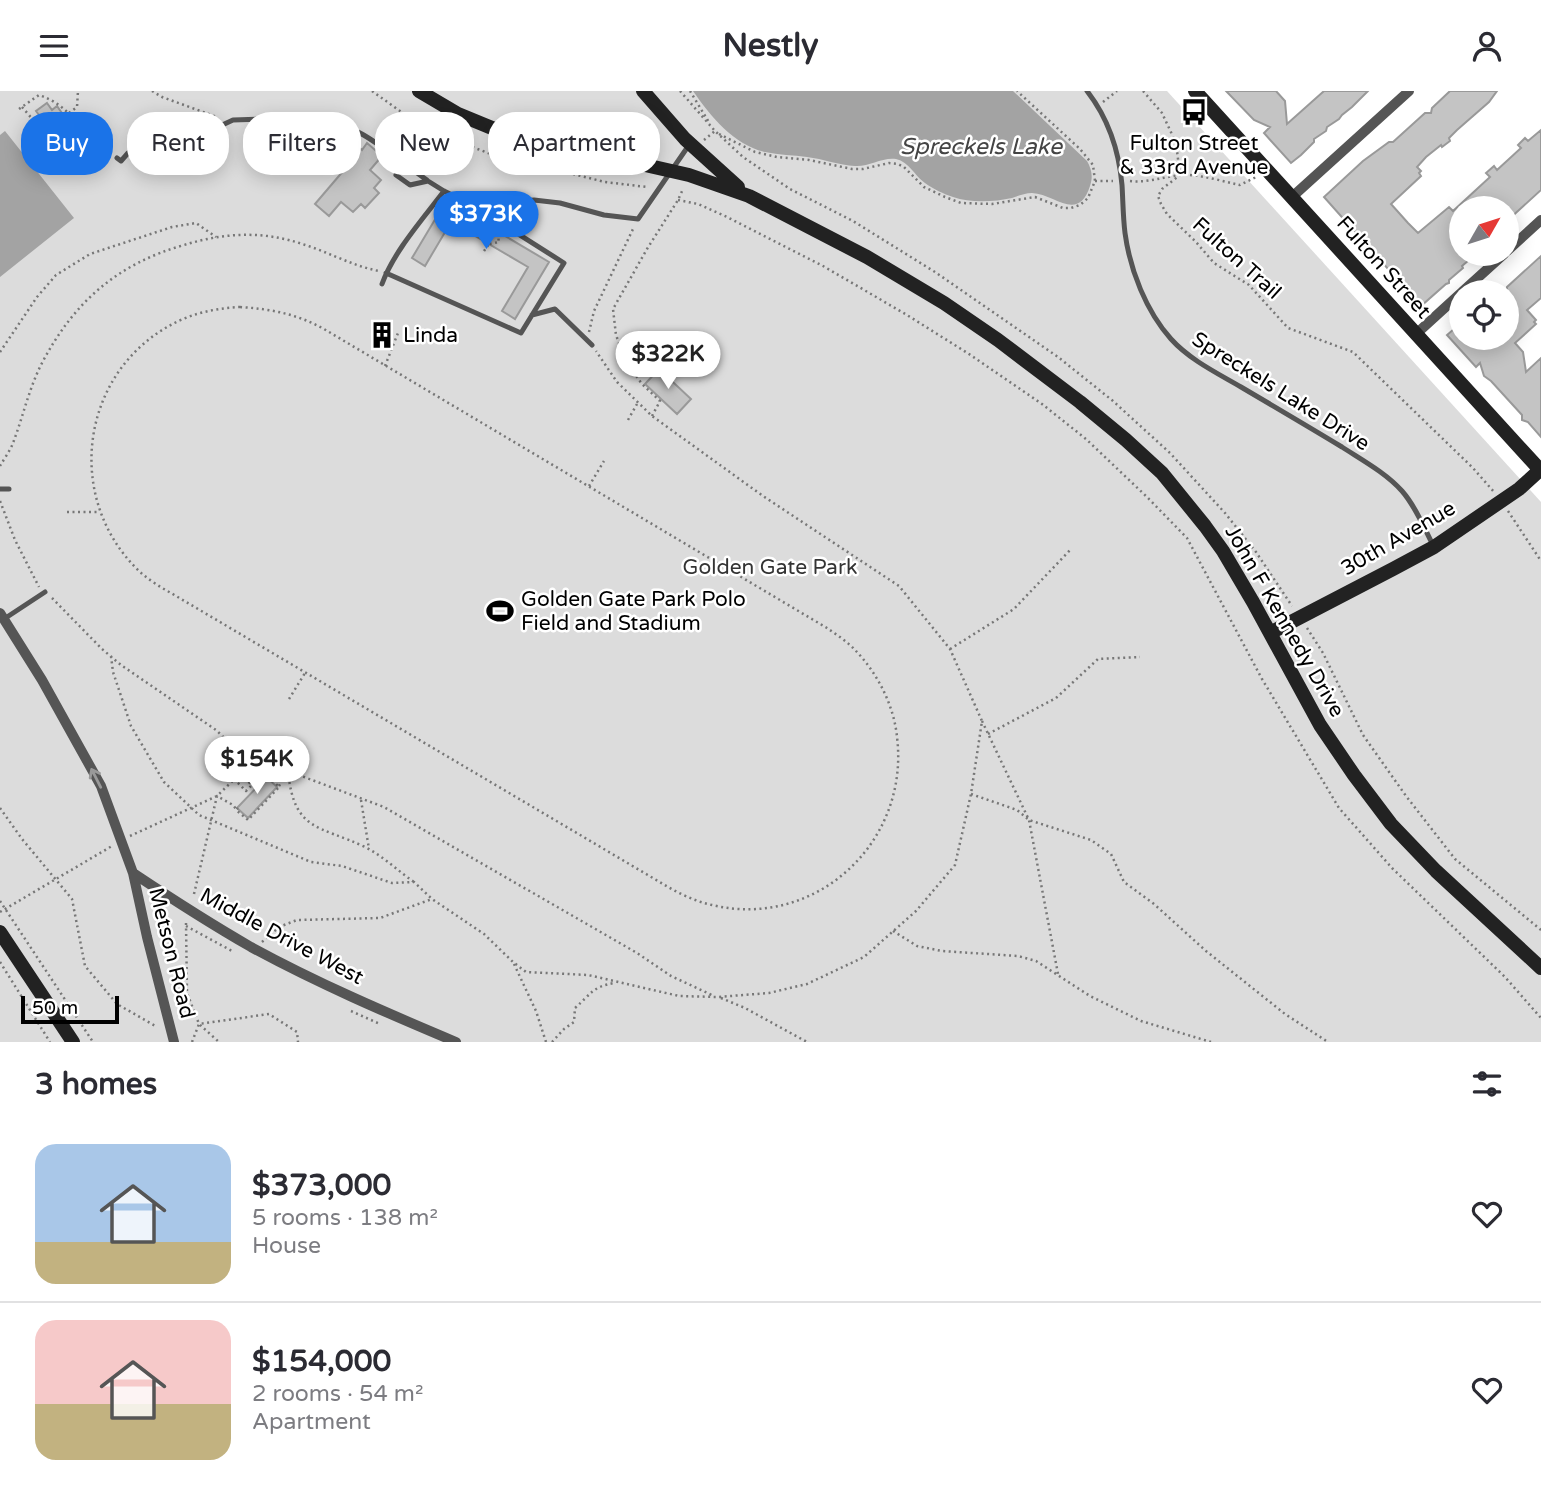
<!DOCTYPE html>
<meta charset="utf-8">
<style>
body{margin:0;font-family:"Varela Round",sans-serif;background:#f7f7f7;color:#2b2b33;height:100vh;display:flex;flex-direction:column;font-size:26px;white-space:nowrap}
*{box-sizing:border-box;margin:0}
p{font-size:23px;color:#7c7c81}
.icon{flex:none;width:38px;height:38px;fill:none;stroke:currentColor;stroke-width:2;stroke-linecap:round;stroke-linejoin:round}
.map{position:relative;height:951px;overflow:hidden}
.sheet{display:flex;flex-direction:column;background:#fff;flex:1}
.sheet>*{flex:none}
.banner{position:absolute;left:21px;top:21px;width:700px;height:63px;display:flex;gap:14px}
.needle{width:46px;rotate:51deg}
.buttons{position:absolute;left:1449px;top:105px;display:grid;gap:14px}
.buttons a{display:grid;place-items:center;width:70px;height:70px;border-radius:50%;background:#fff;box-shadow:0 4px 18px #0003;font-size:35px}
.scale{position:absolute;left:21px;bottom:18px;width:98px;box-sizing:border-box;padding-left:7px;border:4px solid #000;border-top:0;font-size:19px;line-height:24px;white-space:nowrap;color:#000;-webkit-text-stroke:5px #fff;paint-order:stroke}
.price{position:absolute;translate:-50% -60px;padding:0 16px;border-radius:24px;background:#fff;color:#222;font-size:23px;line-height:46px;filter:drop-shadow(0 2px 4px #0008)}
.price::after{content:'';position:absolute;left:50%;top:42px;width:21px;height:16px;margin-left:-10px;background:inherit;clip-path:polygon(0 0,100% 0,50% 100%)}
.price.on{background:#1a73e8;color:#fff}
ul{padding:0;list-style:none}
li{display:flex;align-items:center;gap:21px;height:175px;padding:0 35px}
li+li{border-top:2px solid #e1e1e2}
li span{display:grid;place-items:center;flex:none;width:196px;height:140px;border-radius:21px;color:#555}
li>.icon{margin-inline-start:auto}
span .icon{width:84px;height:84px;fill:#fffc;stroke-width:1}
li b{font-size:30px}
h2{display:flex;justify-content:space-between;align-items:center;height:84px;padding:0 35px;font-size:30px}
.chip{padding:0 24px;border-radius:28px;background:#fff;box-shadow:0 4px 18px #0003;font-size:24px;line-height:63px}
.chip.on{background:#1a73e8;color:#fff}
header{display:flex;justify-content:space-between;align-items:center;height:91px;padding:0 35px;background:#fff;font-size:32px;font-weight:800}
.map>svg:first-child{display:block}
.green{fill:#dcdcdc}
.water{fill:#a3a3a3}
.building{fill:#c4c4c4;stroke:#999;stroke-width:2}
.lines{fill:none;stroke-linecap:round;stroke-linejoin:round}
.path{stroke:#777;stroke-width:2.5;stroke-dasharray:2 3.5;stroke-linecap:butt}
.lane{stroke:#555;stroke-width:5}
.street{stroke:#555;stroke-width:10}
.secondary{stroke:#222;stroke-width:14}
.oneway{stroke:#999}
.labels{text-anchor:middle;stroke-width:5;stroke-linejoin:round;paint-order:stroke}
.poi-label{font-size:21px;fill:#000;stroke:#fff;text-anchor:start}
.street-label{font-size:21px;fill:#000;stroke:#fff}
.park-label{font-size:21px;fill:#333;stroke:#fff}
.water-label{font-size:23px;font-style:italic;fill:#444;stroke:#fff}
</style>
<header><svg class="icon" aria-label="menu" viewBox="0 0 24 24"><path d="M4 6h16M4 12h16M4 18h16"/></svg>Nestly<svg class="icon" aria-label="person" viewBox="0 0 24 24"><circle cx="12" cy="8" r="4"/><path d="M4 21q1-7 8-7t8 7"/></svg></header>
<div class="map">
<svg width="1541" height="951" viewBox="0 0 1541 951">
<rect width="100%" height="100%" fill="#fff"/>
<path class="green" d="M0,0H1167L1541,411V951H0Z"/>
<path class="water" d="M693,0H1013L1087,70C1092,79 1093,86 1090,95C1078,132 1055,103 1032,102C1025,102 1018,105 1012,107C994,111 970,112 953,106C944,103 933,98 925,92C915,85 909,71 896,68C882,66 869,76 855,75C839,74 823,68 807,66C793,64 779,64 765,61C734,54 711,26 693,0Z
M5,40L74,127L0,186V44Z"/>
<path class="building" d="M1226,0H1276L1285,10L1287,33L1324,0H1368L1352,16L1342,24L1339,28L1327,36L1326,40L1314,48V51L1301,64L1291,72L1264,42L1270,36L1254,29Z
M1450,0H1497L1489,11L1457,39L1449,47L1450,50L1442,56L1441,54L1426,66L1417,76L1421,80L1419,82L1421,85L1391,113L1408,132L1418,142L1449,116L1453,120L1490,86L1486,82L1494,75L1497,79L1521,57L1518,54L1525,47L1528,50L1541,39V99L1507,130V117H1461V163H1476L1462,175L1463,177L1449,189V192L1446,193L1421,215L1324,106L1363,70L1389,51H1393L1425,22H1431L1432,17Z
M47,12L52,19L57,15L64,25L62,26L66,31L64,32L71,41L56,52L35,27L39,24L36,20Z
M343,43L362,59L367,52L382,65L370,79L381,89L374,97L379,102L365,117L361,113L353,121L341,111L329,125L315,113L350,72L332,57Z
M446,110L549,171L515,228L502,220L528,176L482,149L451,131L425,175L412,167Z
M1541,165V207L1527,219L1536,229L1534,231L1536,233L1515,252L1523,261L1526,281L1541,267V346L1528,331L1522,329V324L1491,290L1484,285L1480,272L1476,276L1447,244L1461,232V247H1507V196Z
M659,278L691,308L677,323L645,293Z
M262,682L277,696L248,727L237,717L258,695L253,691Z"/>
<g class="lines">
<path class="path" d="M152,0L162,6L217,26
M372,0L407,25L441,44L488,62L605,91L647,96
M680,0L715,40L743,66L790,98L853,130L935,181L1058,266L1113,310L1170,362L1225,422L1256,461L1292,515
M690,0L710,33
M1143,0L1162,22L1176,52L1180,84L1162,98L1158,105L1161,113L1167,123L1196,151L1214,172L1249,194L1288,237L1353,261L1473,377L1494,401
M1103,11L1117,0
M22,16L60,60
M19,18L39,4C65,13 82,32 84,59L89,64
M69,22L77,16L78,0
M719,43L755,61L777,66L809,69L852,78H863L889,72L898,73L904,76L924,96L945,106L961,112L992,113L1035,106L1063,117H1071L1080,114L1088,107L1095,90L1093,74L1080,58L1017,0
M704,49L715,40
M64,58L78,77
M44,80L57,69L60,60L82,45
M1095,90H1113
M1130,90C1147,92 1163,86 1180,84C1200,83 1221,90 1240,94L1256,86
M678,109L698,113L727,126L823,175L907,224L969,263L1042,313L1086,348L1147,406L1187,447L1262,588L1339,717L1392,777L1505,886L1541,927
M497,140L487,142L489,153L499,151L497,140
M484,160L489,153
M240,216C271,218 297,223 324,238L827,537C837,544 848,551 856,560C878,583 894,615 897,646C910,751 816,839 712,814C694,810 678,802 663,793L171,502C160,496 149,489 140,481C60,405 82,272 183,228C202,220 221,217 240,216Z
M589,241L594,220L633,138
M0,261L37,206L56,184L90,163L172,136L196,132L216,146
M385,275L398,242
M652,325L660,310L642,293L626,271L616,244L613,218L647,158L678,109L683,98
M628,329L637,313
M0,375C4,368 10,360 13,352C23,326 29,297 42,272C74,211 117,173 184,154C213,145 244,141 274,146C294,149 315,157 334,165C349,171 363,177 379,180
M589,395L604,370
M0,410L15,449L39,496
M1508,420L1541,470
M67,421H100
M52,507L102,558L121,574L216,639L251,672L288,680L384,716L637,862L671,885L714,905
M1307,537L1323,562L1363,644L1406,705L1455,768L1541,839
M950,558L1014,518L1071,458
M111,565L113,581L131,635L164,691L199,724L311,771L342,775L392,792L414,791L432,808L484,843L513,871L526,881L588,884L679,905L718,906L769,902L807,893L864,866L916,820L955,774L971,703L982,630L950,558L899,495L763,405L652,325L617,291L596,260
M289,608L305,582
M982,630L1029,729L1058,883
M988,643L1056,607L1098,568L1140,566
M288,680C294,741 319,734 365,756C383,765 398,780 414,791
M234,688L246,700L252,694L250,692L262,679L279,696L248,729L236,719L238,717
M250,692L247,690L262,674
M279,695L288,680
M971,703L1017,719L1029,729L1091,749L1111,763L1124,791L1154,813L1206,860L1285,923L1328,951
M361,709L369,758
M0,717L22,748L72,808L85,875L117,913L157,936
M130,745L217,705L251,672L268,645
M194,803L217,705L233,714L236,718
M0,810L93,951
M0,821L112,755
M186,832L187,902L199,933L219,951
M186,835L232,860
M893,840L917,855L942,860L1018,865L1036,870L1090,905L1141,930L1211,951
M262,851L279,836L297,829L380,827L432,808
M0,871L50,951
M514,873L536,920L546,951
M721,907L745,917L807,951
M351,920L380,933
M192,951L199,933L269,923L297,941L298,951
M552,951L564,938L574,931L575,917C591,903 592,896 614,892"/>
<path class="lane" d="M1087,0C1108,27 1119,60 1122,94C1123,110 1123,126 1125,142C1130,179 1146,220 1171,248C1190,269 1217,282 1241,296C1275,316 1309,336 1342,356C1362,369 1386,382 1402,400C1416,416 1424,437 1434,456
M117,67L121,70L128,62L192,48L233,29L318,26C359,33 394,66 427,89
M396,84L410,94L428,90L444,100L470,113H496L534,109L560,112L604,124L638,128L689,54
M386,182L521,242L564,172L471,113
M382,193C394,160 423,128 444,100
M532,224L555,218L592,254
M0,398H9
M4,528L45,501"/>
<path class="street" d="M1292,106L1409,0
M1507,160L1541,129
M1462,201L1504,163
M1416,243L1461,202
M0,522L42,589L101,695L133,782L147,846L174,951
M133,782C172,808 211,833 251,856C317,892 387,922 456,951"/>
<path class="secondary" d="M419,0L458,23L492,37L531,48L689,84L749,105L867,166L944,212L998,249L1080,311L1126,349L1162,382L1205,435L1223,460L1253,511L1320,634L1354,684L1391,733L1436,780L1541,877
M643,0L685,48L738,96
M1195,0L1541,380
M1270,542L1393,478L1434,456L1519,398L1540,379
M0,841L73,951"/>
</g>
<defs><path id="oneway-shaft" d="M-6 0H5M1.5-3L5.5 0L1.5 3" fill="none" stroke-width="1.6" stroke-linecap="round" stroke-linejoin="round" transform="scale(1.75)"/></defs>
<use class="oneway" href="#oneway-shaft" transform="translate(96 687) rotate(-117)"/>
<defs>
<symbol id="bus-bare" viewBox="-9 -9 18 18"><path d="M-5-6H5V4H4V6H2V4H-2V6H-4V4H-5ZM-3.5-4V0h7V-4ZM-3.5 1.2v1.5H-2V1.2ZM2 1.2v1.5H3.5V1.2Z" fill="#000" stroke="#fff" stroke-width="2.5" paint-order="stroke"/></symbol>
<symbol id="building-bare" viewBox="-9 -9 18 18"><path d="M-4-6H4V6H1V3H-1V6H-4ZM-2.5-4.3h1.7v1.8h-1.7ZM.8-4.3h1.7v1.8H.8ZM-2.5-1h1.7V.8h-1.7ZM.8-1h1.7V.8H.8Z" fill="#000" stroke="#fff" stroke-width="2.5" paint-order="stroke"/></symbol>
<symbol id="stadium-bare" viewBox="-9 -9 18 18"><path d="M0-5a6.5 5 0 1 0 0 10a6.5 5 0 1 0 0-10ZM-3.5-1.8h7v3.6h-7Z" fill="#000" stroke="#fff" stroke-width="2.5" paint-order="stroke"/></symbol>
</defs>
<g fill-rule="evenodd">
<use href="#bus-bare" x="1175" y="2" width="38" height="38"/>
<use href="#building-bare" x="363" y="225" width="38" height="38"/>
<use href="#stadium-bare" x="481" y="501" width="38" height="38"/>
</g>
<g class="labels">
<g class="poi-label">
<text x="1194" y="59" text-anchor="middle">Fulton Street<tspan x="1194" dy="24">&amp; 33rd Avenue</tspan></text>
<text x="403" y="251">Linda</text>
<text x="521" y="515">Golden Gate Park Polo<tspan x="521" dy="24">Field and Stadium</tspan></text>
</g>
<g class="street-label">
<text transform="translate(1237 167) rotate(42)" y="7">Fulton Trail</text>
<text transform="translate(1384 176) rotate(48)" y="7">Fulton Street</text>
<text transform="translate(1281 300) rotate(32)" y="7">Spreckels Lake Drive</text>
<text transform="translate(1398 447) rotate(-30)" y="7">30th Avenue</text>
<text transform="translate(1285 530) rotate(60)" y="7">John F Kennedy Drive</text>
<text transform="translate(282 845) rotate(28)" y="7">Middle Drive West</text>
<text transform="translate(172 862) rotate(76)" y="7">Metson Road</text>
</g>
<g class="park-label">
<text x="770" y="483">Golden Gate Park</text>
</g>
<g class="water-label">
<text x="981" y="63">Spreckels Lake</text>
</g>
</g>
</svg>
<div class="buttons">
<a><svg class="needle" viewBox="-14 -14 28 28"><path d="M0-13l5 13h-10z" fill="#e53935"/><path d="M0 13l5-13h-10z" fill="#7c7c81"/></svg></a>
<a><svg class="icon" aria-label="locate" viewBox="0 0 24 24"><circle cx="12" cy="12" r="6"/><path d="M12 2v4M12 18v4M2 12h4M18 12h4"/></svg></a>
</div>
<div class="scale">50 m</div>
<b class="price on" style="left:486px;top:160px">$373K</b>
<b class="price" style="left:668px;top:300px">$322K</b>
<b class="price" style="left:257px;top:705px">$154K</b>
<div class="banner">
<a class="chip on">Buy</a>
<a class="chip">Rent</a>
<a class="chip">Filters</a>
<a class="chip">New</a>
<a class="chip">Apartment</a>
</div>
</div>
<section class="sheet">
<h2>3 homes<svg class="icon" aria-label="filters" viewBox="0 0 24 24"><path d="M4 7h16M4 17h16"/><circle cx="9" cy="7" r="2"/><circle cx="15" cy="17" r="2"/></svg></h2>
<ul>
<li><span style="background:linear-gradient(#a9c7e8 70%,#c2b280 0)"><svg class="icon" aria-label="home" viewBox="0 0 24 24"><path d="M3 11l9-7 9 7M6 9v11h12V9"/></svg></span><div><b>$373,000</b><p>5 rooms · 138 m²</p><p>House</p></div><svg class="icon" aria-label="heart" viewBox="0 0 24 24"><path d="M12 20l-8-8c-3-5 5-10 8-4 3-6 11-1 8 4z"/></svg></li>
<li><span style="background:linear-gradient(#f6c9c9 60%,#c2b280 0)"><svg class="icon" aria-label="home" viewBox="0 0 24 24"><path d="M3 11l9-7 9 7M6 9v11h12V9"/></svg></span><div><b>$154,000</b><p>2 rooms · 54 m²</p><p>Apartment</p></div><svg class="icon" aria-label="heart" viewBox="0 0 24 24"><path d="M12 20l-8-8c-3-5 5-10 8-4 3-6 11-1 8 4z"/></svg></li>
</ul>
</section>
